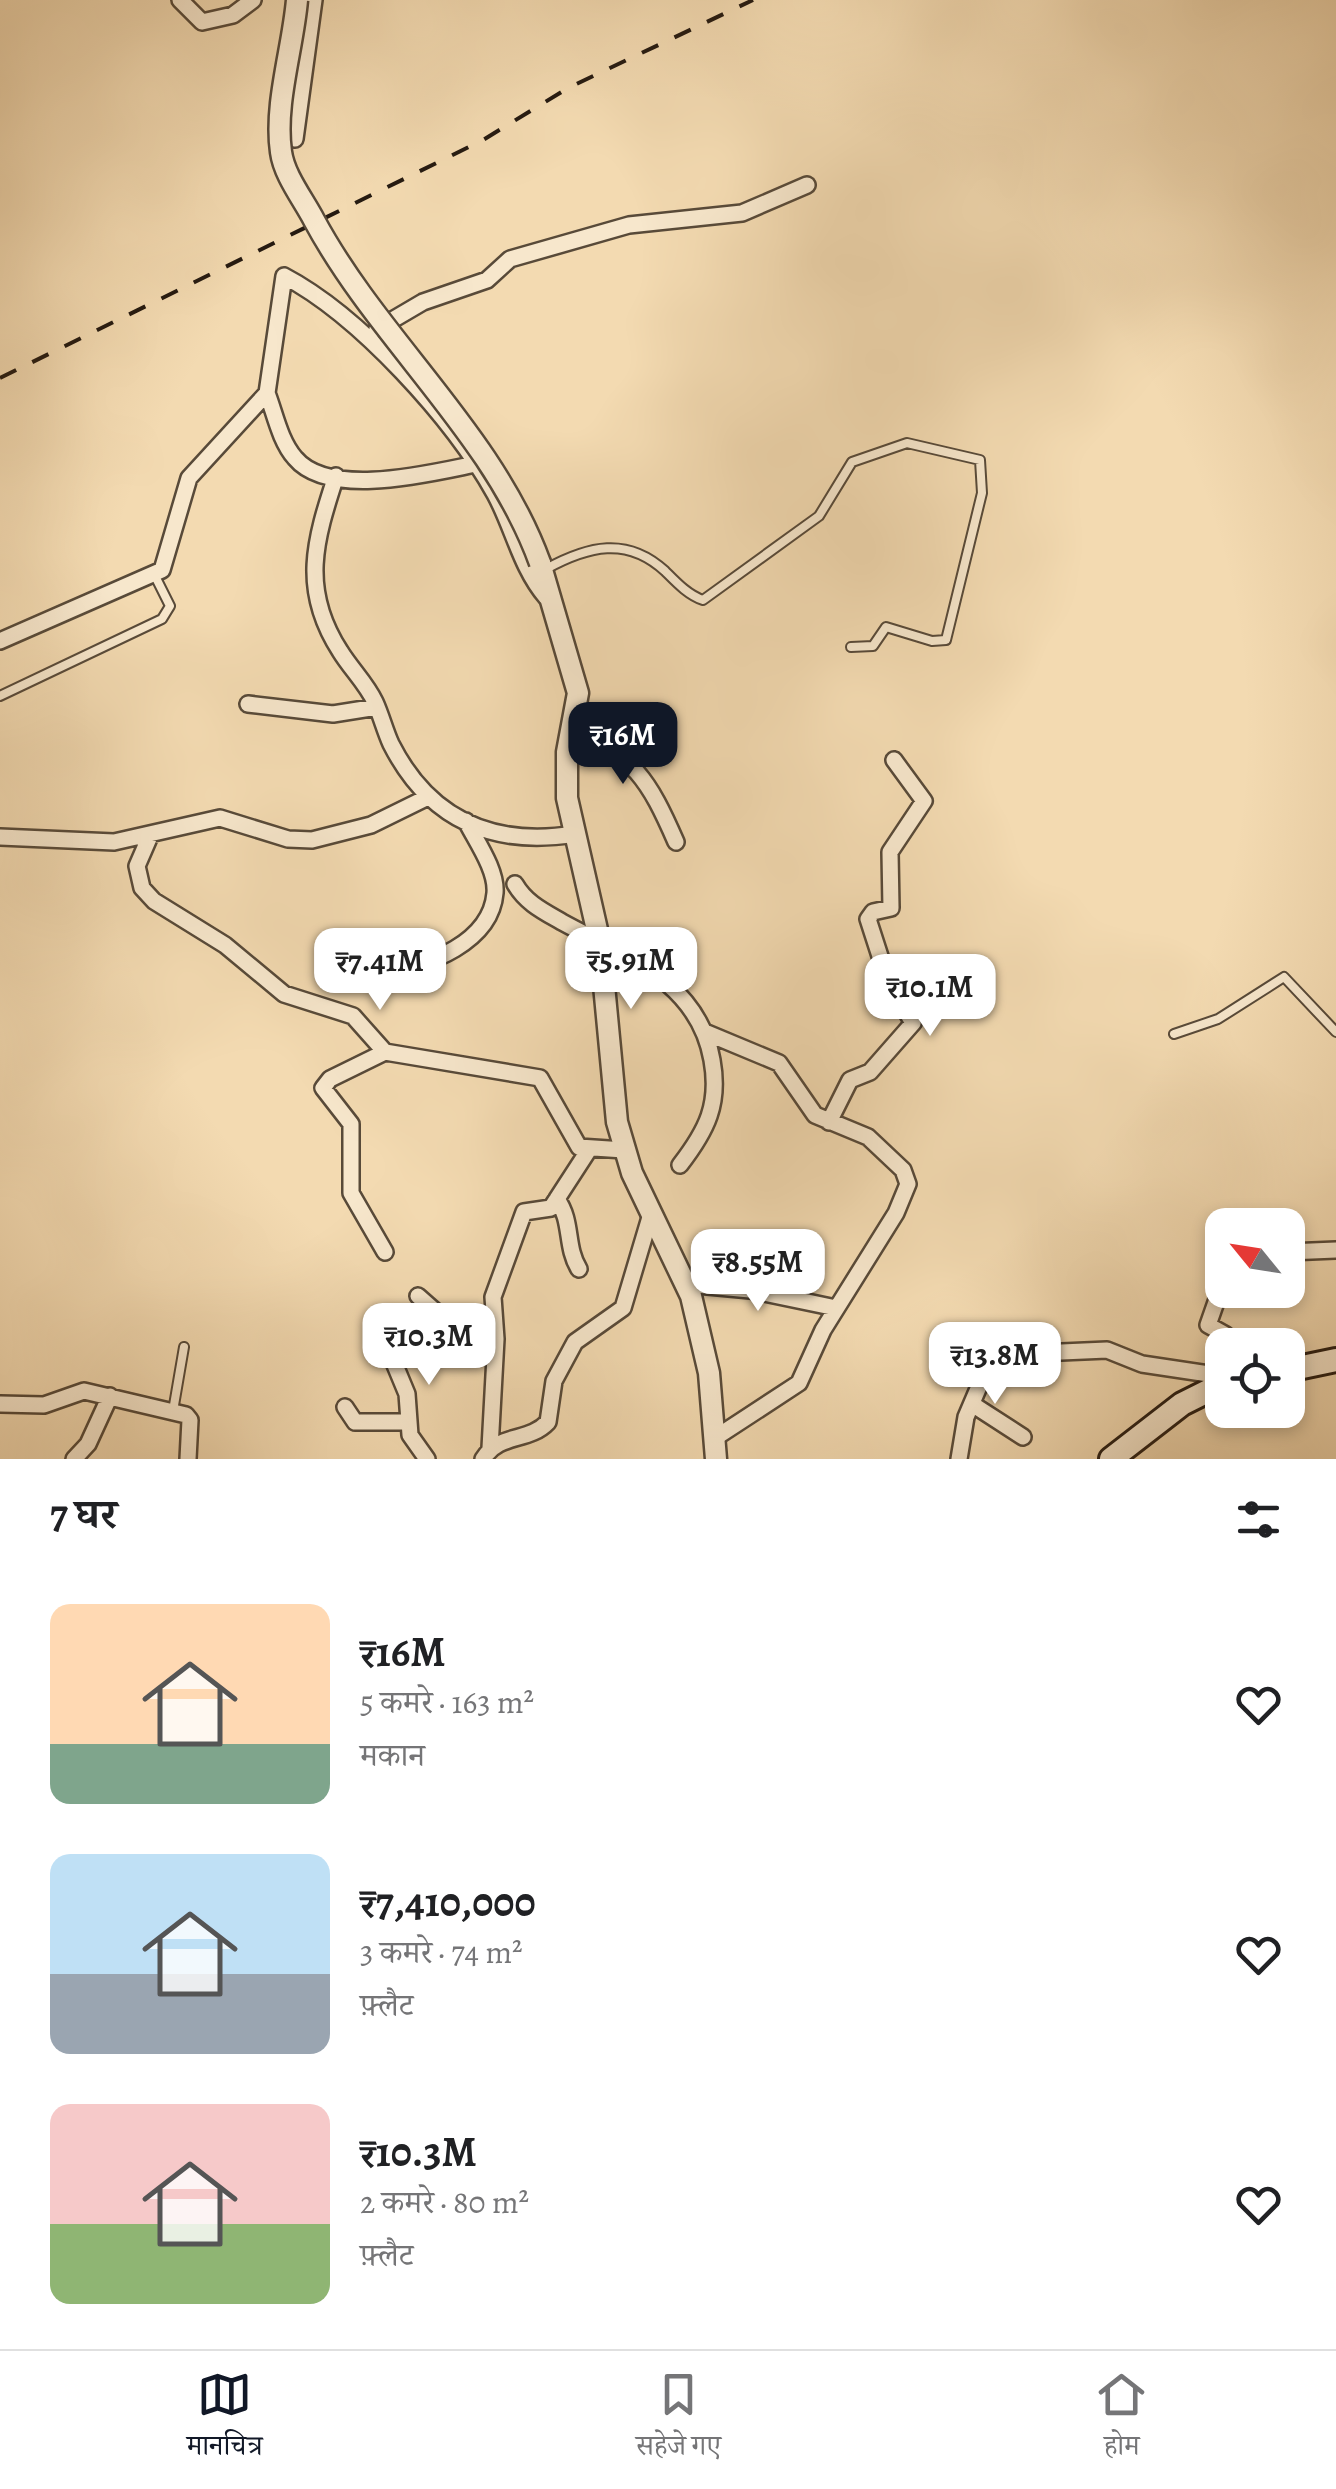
<!DOCTYPE html>
<html lang="hi">
<meta charset="utf-8">
<style>
body{margin:0;font-family:Alegreya,"Noto Serif Devanagari",serif;background:#f6f6f6;color:#202124;height:100vh;display:flex;flex-direction:column;font-size:38px;white-space:nowrap}
*{box-sizing:border-box;margin:0}
p{font-size:32px;color:#757577}
.icon{flex:none;width:55px;height:55px;fill:none;stroke:currentColor;stroke-width:2;stroke-linecap:round;stroke-linejoin:round}
.map{position:relative;height:1459px;overflow:hidden}
.side{display:flex;flex-direction:column;background:#fff;flex:1}
.side>*{flex:none}
.needle{width:65px;rotate:300deg}
.controls{position:absolute;left:1205px;top:1208px;display:grid;gap:20px}
.controls a{display:grid;place-items:center;width:100px;height:100px;border-radius:20px;background:#fff;box-shadow:0 5px 15px #0003;font-size:50px}
.price{position:absolute;translate:-50% -85px;padding:0 22px;border-radius:20px;background:#fff;color:#222;font-size:32px;line-height:65px;filter:drop-shadow(0 2px 5px #0008)}
.price::after{content:'';position:absolute;left:50%;top:60px;width:30px;height:22px;margin-left:-15px;background:inherit;clip-path:polygon(0 0,100% 0,50% 100%)}
.price.selected{background:#111827;color:#fff}
ul{padding:0;list-style:none}
li{display:flex;align-items:center;gap:30px;height:250px;padding:0 50px}
li span{display:grid;place-items:center;flex:none;width:280px;height:200px;border-radius:20px;color:#555}
li>.icon{margin-inline-start:auto}
span .icon{width:120px;height:120px;fill:#fffc;stroke-width:1}
li b{font-size:42px}
h2{display:flex;justify-content:space-between;align-items:center;height:120px;padding:0 50px;font-size:42px}
.menu{display:flex;justify-content:space-around;align-items:center;height:140px;border-top:2px solid #e0e0e0;background:#fff;font-size:28px;color:#757577}
.menu a{display:grid;justify-items:center;gap:5px}
.menu .selected{color:#111827}
.map>svg:first-child{display:block}
.lines{fill:none;stroke-linecap:round;stroke-linejoin:round}
.service-casing{stroke:#584a39;stroke-width:12}
.minor-casing{stroke:#584a39;stroke-width:20}
.tertiary-casing{stroke:#584a39;stroke-width:25}
.secondary-casing{stroke:#251a11;stroke-width:28}
.service{stroke:#f7e7cc;stroke-width:8}
.minor{stroke:#f7e7cc;stroke-width:15}
.tertiary{stroke:#f7e7cc;stroke-width:20}
.secondary{stroke:#f7e7cc;stroke-width:22}
.rail{stroke:#251a11;stroke-width:4;stroke-dasharray:18 18;stroke-linecap:butt}
.tertiary-bridge-casing{stroke:#584a39;stroke-width:25;stroke-linecap:butt}
.tertiary-bridge{stroke:#f7e7cc;stroke-width:20}
</style>
<div class="map">
<svg width="1336" height="1459" viewBox="0 0 1336 1459">
<rect width="100%" height="100%" fill="#f3dab1"/>
<filter id="stains"><feTurbulence type="fractalNoise" baseFrequency=".002" numOctaves="4"/><feColorMatrix values="0 0 0 0 .2 0 0 0 0 .09 0 0 0 0 .02 0 0 0 .5 -.17"/></filter>
<radialGradient id="worn" r=".72"><stop offset=".6" stop-color="#630" stop-opacity="0"/><stop offset="1" stop-color="#630" stop-opacity=".3"/></radialGradient>
<g class="lines">
<defs>
<path id="service" d="M546,569C588,546 627,536 665,571C676,582 688,595 703,600L819,516L852,462L907,443L980,460L982,493L946,640L932,641L886,627L873,646L851,647
M0,696L162,619L170,606L155,576
M1174,1034L1218,1019L1284,977L1336,1032
M173,1411L184,1347"/>
<path id="minor" d="M180,0L202,22L233,15L253,0
M295,139L314,0
M377,329L423,302L487,280L510,259L629,225L742,213L807,185
M267,393C275,414 280,441 295,458C329,499 431,473 476,464
M336,476C315,540 300,589 340,651C351,669 366,683 375,702C381,715 385,731 391,744C430,821 494,847 575,834
M0,641L162,570L189,478L267,393L284,276C360,316 453,419 495,494C513,527 521,568 546,597
M248,704L333,714L377,707
M571,728C634,756 649,780 676,842
M150,836L137,866L142,888L154,901L225,945L284,994L353,1016L385,1052L540,1078L579,1147L624,1150
M0,837L114,842L220,818L288,839L312,840L371,825L428,797
M515,884C526,903 543,911 562,922C626,957 698,981 712,1060C720,1104 707,1130 680,1165
M388,970C428,967 491,942 495,893C497,870 476,841 466,821
M707,1033L779,1063L815,1115L868,1137L903,1170L908,1184L896,1213L823,1330L799,1383L715,1438
M385,1052L330,1079L323,1088L351,1124V1193L385,1252
M829,1122L850,1080L870,1072L913,1023L888,981L868,919L873,912L891,908L890,852L924,801L894,760
M557,1199C573,1222 565,1246 579,1269
M1288,1252L1336,1250
M686,1284L750,1290L836,1308
M1222,1285L1208,1325L1226,1335L1229,1345
M418,1296L452,1326L495,1335
M969,1338L1015,1354L1107,1350L1142,1364L1222,1376
M385,1341L407,1394L410,1435L427,1459
M0,1404L44,1405L84,1391L186,1415L190,1420L188,1459
M972,1404L1023,1437
M345,1407L355,1422H408
M490,1448L496,1339L493,1297L524,1212L551,1208L588,1151
M74,1459L88,1444L110,1396
M483,1459C500,1432 528,1443 548,1422L554,1381L575,1342L623,1308L651,1214
M959,1459L966,1417L995,1349"/>
<path id="tertiary" d="M540,563L578,693L567,752V798L600,943L617,1122L632,1173L691,1296L709,1373L716,1459"/>
<path id="secondary" d="M1288,1370L1336,1360
M1111,1459L1182,1404L1222,1384"/>
</defs>
<use href="#service" class="service-casing"/>
<use href="#minor" class="minor-casing"/>
<use href="#tertiary" class="tertiary-casing"/>
<use href="#secondary" class="secondary-casing"/>
<use href="#service" class="service"/>
<use href="#minor" class="minor"/>
<use href="#tertiary" class="tertiary"/>
<use href="#secondary" class="secondary"/>
<path class="rail" d="M0,378L483,140L568,88L753,0"/>
<defs>
<path id="tertiary-bridge" d="M297,0C293,48 274,104 281,152C284,175 303,199 314,220C379,341 493,433 540,563"/>
</defs>
<use href="#tertiary-bridge" class="tertiary-bridge-casing"/>
<use href="#tertiary-bridge" class="tertiary-bridge"/>
</g>
<rect width="100%" height="100%" filter="url(#stains)"/>
<rect width="100%" height="100%" fill="url(#worn)"/>
</svg>
<div class="controls">
<a><svg class="needle" viewBox="-14 -14 28 28"><path d="M0-13l5 13h-10z" fill="#e53935"/><path d="M0 13l5-13h-10z" fill="#757577"/></svg></a>
<a><svg class="icon" aria-label="locate" viewBox="0 0 24 24"><circle cx="12" cy="12" r="6"/><path d="M12 2v4M12 18v4M2 12h4M18 12h4"/></svg></a>
</div>
<b class="price selected" style="left:623px;top:787px">₹16M</b>
<b class="price" style="left:631px;top:1012px">₹5.91M</b>
<b class="price" style="left:380px;top:1013px">₹7.41M</b>
<b class="price" style="left:930px;top:1039px">₹10.1M</b>
<b class="price" style="left:758px;top:1314px">₹8.55M</b>
<b class="price" style="left:429px;top:1388px">₹10.3M</b>
<b class="price" style="left:995px;top:1407px">₹13.8M</b>
</div>
<section class="side">
<h2>7 घर<svg class="icon" aria-label="filters" viewBox="0 0 24 24"><path d="M4 7h16M4 17h16"/><circle cx="9" cy="7" r="2"/><circle cx="15" cy="17" r="2"/></svg></h2>
<ul>
<li><span style="background:linear-gradient(#ffd9b3 70%,#7fa58c 0)"><svg class="icon" aria-label="home" viewBox="0 0 24 24"><path d="M3 11l9-7 9 7M6 9v11h12V9"/></svg></span><div><b>₹16M</b><p>5 कमरे · 163 m²</p><p>मकान</p></div><svg class="icon" aria-label="heart" viewBox="0 0 24 24"><path d="M12 20l-8-8c-3-5 5-10 8-4 3-6 11-1 8 4z"/></svg></li>
<li><span style="background:linear-gradient(#bfe0f5 60%,#9aa5b1 0)"><svg class="icon" aria-label="home" viewBox="0 0 24 24"><path d="M3 11l9-7 9 7M6 9v11h12V9"/></svg></span><div><b>₹7,410,000</b><p>3 कमरे · 74 m²</p><p>फ़्लैट</p></div><svg class="icon" aria-label="heart" viewBox="0 0 24 24"><path d="M12 20l-8-8c-3-5 5-10 8-4 3-6 11-1 8 4z"/></svg></li>
<li><span style="background:linear-gradient(#f6c9c9 60%,#8fb573 0)"><svg class="icon" aria-label="home" viewBox="0 0 24 24"><path d="M3 11l9-7 9 7M6 9v11h12V9"/></svg></span><div><b>₹10.3M</b><p>2 कमरे · 80 m²</p><p>फ़्लैट</p></div><svg class="icon" aria-label="heart" viewBox="0 0 24 24"><path d="M12 20l-8-8c-3-5 5-10 8-4 3-6 11-1 8 4z"/></svg></li>
</ul>
</section>
<nav class="menu">
<a class="selected"><svg class="icon" aria-label="map" viewBox="0 0 24 24"><path d="M3 6l6-2 6 2 6-2v14l-6 2-6-2-6 2zM9 4v14M15 6v14"/></svg>मानचित्र</a>
<a><svg class="icon" aria-label="saved" viewBox="0 0 24 24"><path d="M7 4h10v16l-5-4-5 4z"/></svg>सहेजे गए</a>
<a><svg class="icon" aria-label="home" viewBox="0 0 24 24"><path d="M3 11l9-7 9 7M6 9v11h12V9"/></svg>होम</a>
</nav>
